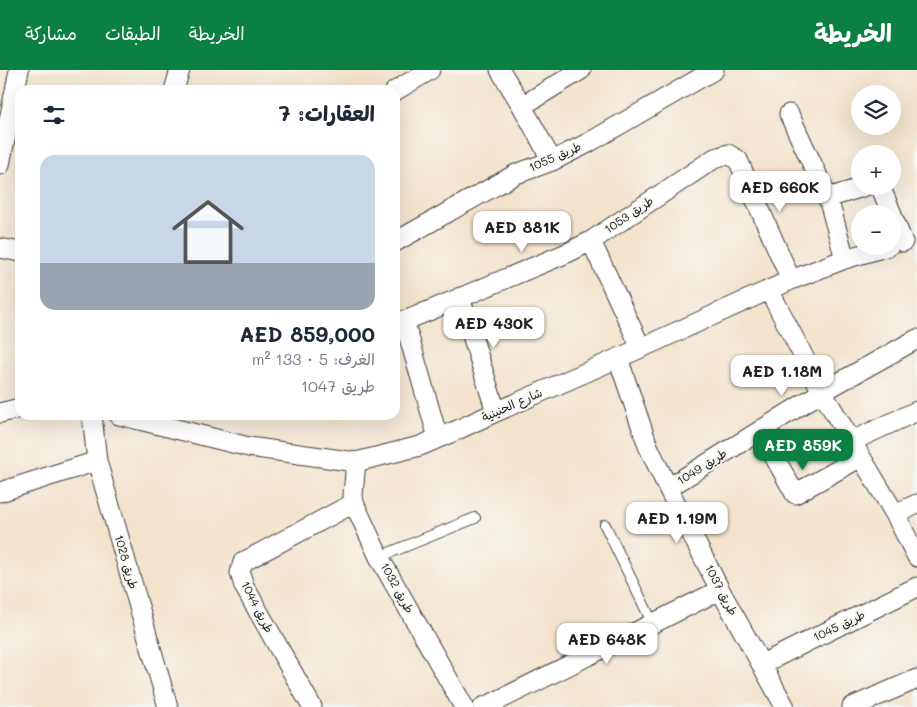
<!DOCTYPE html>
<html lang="ar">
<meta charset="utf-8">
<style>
body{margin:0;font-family:Mali,"Playpen Sans Arabic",sans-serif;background:#f6f6f7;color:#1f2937;direction:rtl;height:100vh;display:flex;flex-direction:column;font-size:19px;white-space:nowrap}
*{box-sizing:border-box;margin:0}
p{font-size:16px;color:#747a83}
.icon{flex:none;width:28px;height:28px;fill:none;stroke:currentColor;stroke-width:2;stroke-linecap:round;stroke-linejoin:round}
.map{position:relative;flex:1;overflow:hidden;direction:ltr}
.details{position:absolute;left:15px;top:15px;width:385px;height:335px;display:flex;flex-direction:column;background:#fff;border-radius:15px;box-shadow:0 5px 20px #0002;direction:rtl}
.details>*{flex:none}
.fabs{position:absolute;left:851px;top:15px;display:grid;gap:10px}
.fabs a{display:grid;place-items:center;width:50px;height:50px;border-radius:50%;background:#fff;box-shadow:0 5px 20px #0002;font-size:25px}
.price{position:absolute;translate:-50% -42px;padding:0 11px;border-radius:10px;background:#fff;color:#222;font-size:16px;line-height:32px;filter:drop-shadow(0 1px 2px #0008)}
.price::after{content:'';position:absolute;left:50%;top:30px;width:15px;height:11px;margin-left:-8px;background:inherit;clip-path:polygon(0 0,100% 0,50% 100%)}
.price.on{background:#0b8043;color:#fff}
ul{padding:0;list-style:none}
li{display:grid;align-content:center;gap:10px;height:265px;padding:0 25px}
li+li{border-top:1px solid #e0e1e3}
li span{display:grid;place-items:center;height:155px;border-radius:15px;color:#555}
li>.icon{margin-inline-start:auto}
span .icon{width:90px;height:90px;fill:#fffc;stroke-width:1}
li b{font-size:21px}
h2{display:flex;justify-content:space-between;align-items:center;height:60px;padding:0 25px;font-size:21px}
header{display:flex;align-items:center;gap:30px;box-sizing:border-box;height:70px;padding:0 25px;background:#0b8043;color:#fff}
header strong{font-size:24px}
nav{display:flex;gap:28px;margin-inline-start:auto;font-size:18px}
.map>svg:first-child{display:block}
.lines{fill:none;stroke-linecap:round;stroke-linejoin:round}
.lane-casing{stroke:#3c3a36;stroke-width:12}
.street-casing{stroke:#3c3a36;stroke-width:21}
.lane{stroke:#fff;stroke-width:10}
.street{stroke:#fff;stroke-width:19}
.labels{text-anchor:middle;stroke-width:4;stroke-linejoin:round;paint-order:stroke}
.street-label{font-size:12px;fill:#1c1c1c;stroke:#f6f6f2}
</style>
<header>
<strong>الخريطة</strong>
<nav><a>الخريطة</a><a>الطبقات</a><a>مشاركة</a></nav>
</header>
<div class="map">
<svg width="917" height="637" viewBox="0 0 917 637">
<rect width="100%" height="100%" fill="#f6f6f2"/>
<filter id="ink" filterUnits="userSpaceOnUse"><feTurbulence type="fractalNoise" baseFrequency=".02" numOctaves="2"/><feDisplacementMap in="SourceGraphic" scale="10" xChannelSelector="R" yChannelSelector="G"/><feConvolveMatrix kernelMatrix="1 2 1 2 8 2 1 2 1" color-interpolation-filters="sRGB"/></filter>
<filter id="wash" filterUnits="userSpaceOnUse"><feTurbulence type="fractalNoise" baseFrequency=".0096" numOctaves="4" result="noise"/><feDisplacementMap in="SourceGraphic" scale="20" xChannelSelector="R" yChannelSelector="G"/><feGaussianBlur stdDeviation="1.12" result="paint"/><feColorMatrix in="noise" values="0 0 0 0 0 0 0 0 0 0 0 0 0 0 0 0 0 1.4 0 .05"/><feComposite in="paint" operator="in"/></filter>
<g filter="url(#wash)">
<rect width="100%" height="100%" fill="#f3e3cc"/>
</g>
<g filter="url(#ink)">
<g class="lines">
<defs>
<path id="lane" d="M605,455L653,554
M379,487L475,448"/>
<path id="street" d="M500,0L522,36L552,91
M174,20L180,0
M395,21L430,0
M522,36L581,0
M789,44L828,128L845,189
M0,95L19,0
M880,116L892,144
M828,128L866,116
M892,145L903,172
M591,171L641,278
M395,172L516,104L552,91L588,73L714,0
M0,178L20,182
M769,220L822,322L895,444L917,487
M460,227L496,342
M404,250L438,368
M395,255L567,183L591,171L715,88L728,84L738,90L791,210
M618,288L648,376L668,418L720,520L785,637
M0,343L20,338
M92,345L97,391L168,637
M119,345L249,377L356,392L420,376L455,361L496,342L641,278L791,210L845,189L889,176
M760,361L795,424L861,387
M852,371L917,341
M356,392L353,425L354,433L379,487L464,637
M668,418L822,322L917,269
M0,422L97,391
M895,444L917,434
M762,594L917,517
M312,637L244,516L240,503L243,492L354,433
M483,637L489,635L720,520
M852,637L917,609"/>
</defs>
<use href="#lane" class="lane-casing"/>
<use href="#street" class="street-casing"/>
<use href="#lane" class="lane"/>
<use href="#street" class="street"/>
</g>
</g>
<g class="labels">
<g class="street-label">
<text transform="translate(555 87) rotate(-24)" y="4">طريق 1055</text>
<text transform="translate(629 145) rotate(-34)" y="4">طريق 1053</text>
<text transform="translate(512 335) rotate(-24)" y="4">شارع الحنينية</text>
<text transform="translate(702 397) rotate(-32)" y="4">طريق 1049</text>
<text transform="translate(126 492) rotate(74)" y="4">طريق 1028</text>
<text transform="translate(397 518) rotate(61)" y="4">طريق 1032</text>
<text transform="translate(721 520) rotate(62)" y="4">طريق 1037</text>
<text transform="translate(257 537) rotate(63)" y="4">طريق 1044</text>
<text transform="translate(839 556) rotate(-26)" y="4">طريق 1045</text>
</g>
</g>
</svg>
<div class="fabs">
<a><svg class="icon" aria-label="layers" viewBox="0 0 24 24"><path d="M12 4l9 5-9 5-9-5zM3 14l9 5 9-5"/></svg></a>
<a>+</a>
<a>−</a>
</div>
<b class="price" style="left:780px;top:143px">AED 660K</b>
<b class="price" style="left:522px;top:183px">AED 881K</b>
<b class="price" style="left:494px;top:279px">AED 430K</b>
<b class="price" style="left:782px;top:327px">AED 1.18M</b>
<b class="price on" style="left:803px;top:401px">AED 859K</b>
<b class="price" style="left:677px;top:474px">AED 1.19M</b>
<b class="price" style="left:607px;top:595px">AED 648K</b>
<section class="details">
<h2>العقارات: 7<svg class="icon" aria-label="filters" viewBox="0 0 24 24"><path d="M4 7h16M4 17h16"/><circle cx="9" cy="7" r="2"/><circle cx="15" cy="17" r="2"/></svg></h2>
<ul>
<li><span style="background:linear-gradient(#c9d6e8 70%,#9aa5b1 0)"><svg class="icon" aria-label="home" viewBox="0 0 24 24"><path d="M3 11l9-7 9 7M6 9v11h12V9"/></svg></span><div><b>AED 859,000</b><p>الغرف: 5 · 133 m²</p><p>طريق 1047</p></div></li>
</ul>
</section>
</div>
